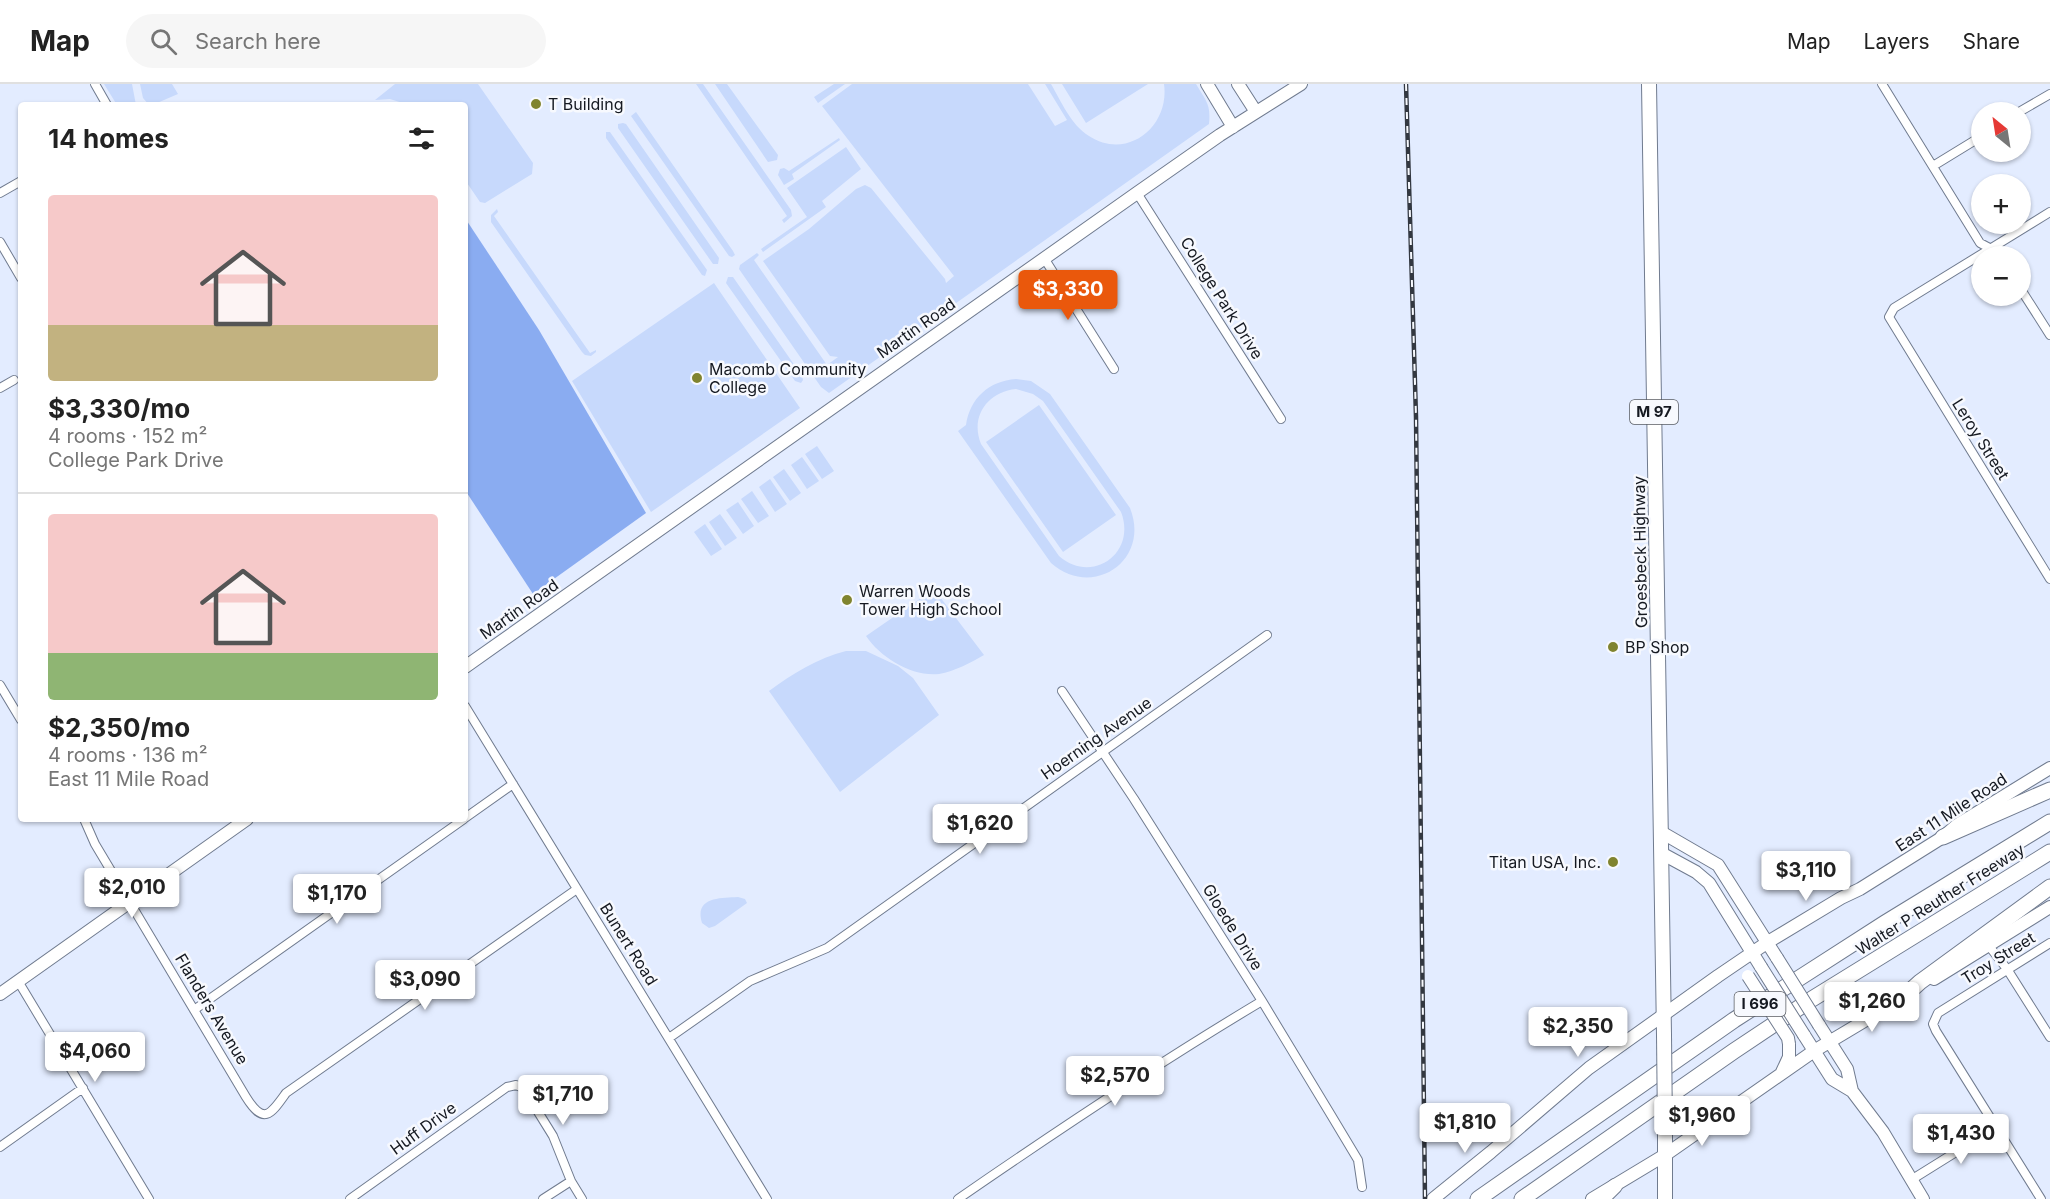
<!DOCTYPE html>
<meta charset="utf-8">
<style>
body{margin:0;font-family:Inter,sans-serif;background:#f6f6f6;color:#222;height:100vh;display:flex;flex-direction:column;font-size:22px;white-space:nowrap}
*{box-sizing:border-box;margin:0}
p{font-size:20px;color:#767676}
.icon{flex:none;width:33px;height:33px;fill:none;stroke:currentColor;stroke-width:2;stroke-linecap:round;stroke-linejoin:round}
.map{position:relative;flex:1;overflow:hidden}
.panel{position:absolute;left:18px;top:18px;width:450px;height:720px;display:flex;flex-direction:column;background:#fff;border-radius:6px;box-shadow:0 2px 4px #0004}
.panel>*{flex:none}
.needle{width:39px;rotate:330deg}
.buttons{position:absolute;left:1971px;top:18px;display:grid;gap:12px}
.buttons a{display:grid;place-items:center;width:60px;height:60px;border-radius:50%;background:#fff;box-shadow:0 2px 4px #0004;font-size:30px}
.price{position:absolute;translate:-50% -51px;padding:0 14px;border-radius:6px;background:#fff;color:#222;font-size:20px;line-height:39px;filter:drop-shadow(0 2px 3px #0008)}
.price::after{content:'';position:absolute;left:50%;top:36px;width:18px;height:14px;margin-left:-9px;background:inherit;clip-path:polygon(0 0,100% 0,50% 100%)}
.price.selected{background:#ea580c;color:#fff}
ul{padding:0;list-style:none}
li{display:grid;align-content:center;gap:12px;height:318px;padding:0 30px}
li+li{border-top:2px solid #e0e0e0}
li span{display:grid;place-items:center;height:186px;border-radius:6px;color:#555}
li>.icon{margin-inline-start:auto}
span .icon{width:108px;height:108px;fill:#fffc;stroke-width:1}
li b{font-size:26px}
h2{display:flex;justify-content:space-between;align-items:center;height:72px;padding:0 30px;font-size:26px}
header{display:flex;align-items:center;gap:36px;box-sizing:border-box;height:84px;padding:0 30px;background:#fff;border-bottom:2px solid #e0e0e0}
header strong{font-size:28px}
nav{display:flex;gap:33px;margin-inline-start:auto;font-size:21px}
.search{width:420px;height:54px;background:#f6f6f6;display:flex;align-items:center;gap:15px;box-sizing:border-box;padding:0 21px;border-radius:33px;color:#767676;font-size:22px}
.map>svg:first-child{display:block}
.green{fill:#c7d9fc;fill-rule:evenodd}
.forest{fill:#8aacf1}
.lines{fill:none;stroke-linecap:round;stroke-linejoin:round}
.street-casing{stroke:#707b8f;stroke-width:10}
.secondary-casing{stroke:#707b8f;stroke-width:14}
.primary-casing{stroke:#707b8f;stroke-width:16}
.highway-casing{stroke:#707b8f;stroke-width:17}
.street{stroke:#fff;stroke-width:8}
.secondary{stroke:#fff;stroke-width:12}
.primary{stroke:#fff;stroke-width:14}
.highway{stroke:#fff;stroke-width:15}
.rail-casing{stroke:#333841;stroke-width:4.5}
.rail{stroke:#f7f9fe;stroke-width:2;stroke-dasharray:7;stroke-linecap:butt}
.secondary-bridge-casing{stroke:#707b8f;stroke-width:14;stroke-linecap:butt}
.primary-bridge-casing{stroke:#707b8f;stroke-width:16;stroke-linecap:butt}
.secondary-bridge{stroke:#fff;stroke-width:12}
.primary-bridge{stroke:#fff;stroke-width:14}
.poi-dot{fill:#80842f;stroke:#f7f9fe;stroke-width:2}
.labels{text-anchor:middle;stroke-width:5;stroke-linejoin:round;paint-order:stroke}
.shield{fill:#f7f9fe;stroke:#595c63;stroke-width:1.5}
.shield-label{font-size:15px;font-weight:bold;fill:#151921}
.poi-label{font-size:16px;fill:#151921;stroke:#f7f9fe;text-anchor:start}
.street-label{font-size:16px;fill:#151921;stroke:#f7f9fe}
</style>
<header>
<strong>Map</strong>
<div class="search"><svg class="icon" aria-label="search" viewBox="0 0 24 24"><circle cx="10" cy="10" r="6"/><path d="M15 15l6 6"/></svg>Search here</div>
<nav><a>Map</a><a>Layers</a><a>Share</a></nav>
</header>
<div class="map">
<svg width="2050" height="1115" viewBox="0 0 2050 1115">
<rect width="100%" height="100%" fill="#e3ecff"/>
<path class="green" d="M104,0H132L136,21H117Z
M140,0H172L178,10L157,19L149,21L143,14Z
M395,0H478L533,79L532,90L485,119L480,118L465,96V21H409L390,15L375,16Z
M696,0H703L791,126L792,132L784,139L782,136L787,132Z
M715,0H727L778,71L777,76L768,78Z
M834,0H845L818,19L814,13Z
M852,0H1028L1055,42L1067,36L1045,0H1051C1061,17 1071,41 1089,52C1127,77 1170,43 1164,0H1196C1206,17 1211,20 1209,40L829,309L821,303L739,185L740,181L757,169L759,171L754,176L827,281L838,273L830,272L763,177L809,145L856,105L865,101L871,104L945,195L946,199L954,192L822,22Z
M1062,0H1148L1086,39Z
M636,28L733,167L735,171L732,173L729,172L631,32Z
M623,39L626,40L719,174L718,180H713L618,44V40Z
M606,48H610L707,186L705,192L702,191L606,54Z
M839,54L840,56L792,90L794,95L784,101L778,91L780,85L784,84L789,87Z
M846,63L861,85L822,117L826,123L763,168L761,165L807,133L787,104Z
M497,125L498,128L494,132L590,269L596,266V268L591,272L585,271L582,268L491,138V131Z
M728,193H733L802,292L803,296L801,299L795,297L726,199Z
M714,199L800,324L651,428L572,297Z
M1016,295L1031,297L1050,310L1130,424C1151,476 1093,516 1051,479L958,347L966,341C970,314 989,297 1016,295ZM1016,305L1033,310L1043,317L1121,428C1137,469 1092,501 1059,472L981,360C970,333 987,308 1016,305Z
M1039,321L1116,431L1063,468L986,358Z
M817,362L834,387L822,395L805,370Z
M802,373L819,397L807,405L791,381Z
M784,385L801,409L790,417L773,393Z
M770,395L787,420L775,428L759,403Z
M752,407L769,432L758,439L741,415Z
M738,418L754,442L743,450L726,426Z
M720,430L737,454L725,462L709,438Z
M705,440L722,465L711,472L694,448Z
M934,505L984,571C970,579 955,587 939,590C912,593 881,574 866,552Z
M846,567H866L898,582L913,594L939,631L840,708L769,607C792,590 818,574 846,567Z
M738,813L745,815L747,819L715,842L709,844L702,839C694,813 720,814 738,813Z"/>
<path class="forest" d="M465,134L539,246L646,429L533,510L465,406Z"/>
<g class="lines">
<defs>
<path id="street" d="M95,0L107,21
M1882,0L1980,159L1999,169L2001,172
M2019,28L2050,10
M1933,82L1982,52
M0,109L21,97
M1137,109L1281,335
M2050,128L1894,224L1889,233L2050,495
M0,158L21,194
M1044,174L1114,285
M2020,204L2050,251
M0,304L14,296
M0,601L21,636
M1062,607L1134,715L1262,917L1331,1031L1358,1076L1362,1103
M465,622L767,1115
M465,734L513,700
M84,735L95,760L246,1013C264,1042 271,1030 286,1009L577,805
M1989,862L2007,885L2050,953
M18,897L149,1115
M194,926L464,735
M669,954L750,897L827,864L1267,551
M0,1063L83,1004
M1911,1096L1996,1043
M350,1115L507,1003L516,1001L523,1004L527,1010L553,1052L571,1097L582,1115
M543,1115L571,1097
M958,1115C1058,1046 1158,979 1262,917
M2041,1115L1936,947L1933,940L1938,929L2050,859"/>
<path id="secondary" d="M1207,0L1233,43
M1238,0L1256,28
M465,583L1137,109L1220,51L1301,0
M1661,748L1718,781L1777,874
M1661,769L1696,788L1709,799L1761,883
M1934,895L2050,823
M0,910L247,735
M1819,941L1847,985L1852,1007
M1804,951L1832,995L1852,1007L1883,1048L1923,1115
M1782,988L1789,973V960
M1433,1115L1491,1068L1589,984L1718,892L1768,858L1841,814L1860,805L1943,753L1957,741L2050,684
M1592,1115L1665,1071L1814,967L1906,912"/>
<path id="primary" d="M1649,0L1664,951
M1602,1115L1615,1102
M1665,1115V1045"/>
<path id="highway" d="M1943,753L2050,706
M1900,916L1920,898L2050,803
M1478,1115L1734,936L1885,839L2050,738
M1522,1115L1734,967L1812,915L2050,768"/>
</defs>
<use href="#street" class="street-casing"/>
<use href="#secondary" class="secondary-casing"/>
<use href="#primary" class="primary-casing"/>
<use href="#highway" class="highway-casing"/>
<use href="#street" class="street"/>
<use href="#secondary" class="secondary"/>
<use href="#primary" class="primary"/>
<use href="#highway" class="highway"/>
<defs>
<path id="rail" d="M1406,0L1416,333L1425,1115"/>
</defs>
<use href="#rail" class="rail-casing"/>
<use href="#rail" class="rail"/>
<defs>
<path id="secondary-bridge" d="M1777,874L1819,941
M1761,883L1804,951
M1748,892L1788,954L1789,960"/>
<path id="primary-bridge" d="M1664,951L1665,1045"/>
</defs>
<use href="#secondary-bridge" class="secondary-bridge-casing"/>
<use href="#primary-bridge" class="primary-bridge-casing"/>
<use href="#secondary-bridge" class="secondary-bridge"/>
<use href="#primary-bridge" class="primary-bridge"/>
</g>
<g class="poi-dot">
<circle cx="536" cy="20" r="6"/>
<circle cx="697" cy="294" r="6"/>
<circle cx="847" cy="516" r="6"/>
<circle cx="1613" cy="563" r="6"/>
<circle cx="1613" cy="778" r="6"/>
</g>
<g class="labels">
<g class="shield">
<rect x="1630" y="316" width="48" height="24" rx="4.5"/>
<rect x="1734.5" y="908" width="51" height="24" rx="4.5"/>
</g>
<g class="shield-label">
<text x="1654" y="333">M 97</text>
<text x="1760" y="925">I 696</text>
</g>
<g class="poi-label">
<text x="548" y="26">T Building</text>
<text x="709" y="291">Macomb Community<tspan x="709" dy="18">College</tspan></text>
<text x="859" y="513">Warren Woods<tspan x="859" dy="18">Tower High School</tspan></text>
<text x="1625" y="569">BP Shop</text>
<text x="1601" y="784" text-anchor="end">Titan USA, Inc.</text>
</g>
<g class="street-label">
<text transform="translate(1222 214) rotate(58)" y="6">College Park Drive</text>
<text transform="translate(916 244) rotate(-35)" y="6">Martin Road</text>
<text transform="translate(1981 355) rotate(58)" y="6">Leroy Street</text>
<text transform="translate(1640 468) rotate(-91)" y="6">Groesbeck Highway</text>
<text transform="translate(519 525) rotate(-35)" y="6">Martin Road</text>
<text transform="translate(1096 654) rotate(-35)" y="6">Hoerning Avenue</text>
<text transform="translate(1951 728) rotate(-33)" y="6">East 11 Mile Road</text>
<text transform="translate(1940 815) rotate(-32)" y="6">Walter P Reuther Freeway</text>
<text transform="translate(1233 843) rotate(58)" y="6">Gloede Drive</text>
<text transform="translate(629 860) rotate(58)" y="6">Bunert Road</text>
<text transform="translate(1998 874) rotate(-32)" y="6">Troy Street</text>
<text transform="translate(212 925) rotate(59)" y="6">Flanders Avenue</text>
<text transform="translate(423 1044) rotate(-36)" y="6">Huff Drive</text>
</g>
</g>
</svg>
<div class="buttons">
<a><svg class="needle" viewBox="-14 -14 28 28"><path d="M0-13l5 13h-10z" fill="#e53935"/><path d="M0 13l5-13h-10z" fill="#767676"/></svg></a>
<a>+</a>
<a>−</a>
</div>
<b class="price selected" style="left:1068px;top:237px">$3,330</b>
<b class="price" style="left:980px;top:771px">$1,620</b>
<b class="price" style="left:1806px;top:818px">$3,110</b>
<b class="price" style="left:132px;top:835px">$2,010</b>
<b class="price" style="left:337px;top:841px">$1,170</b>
<b class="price" style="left:425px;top:927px">$3,090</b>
<b class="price" style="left:1872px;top:949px">$1,260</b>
<b class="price" style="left:1578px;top:974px">$2,350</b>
<b class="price" style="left:95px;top:999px">$4,060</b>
<b class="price" style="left:1115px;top:1023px">$2,570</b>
<b class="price" style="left:563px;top:1042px">$1,710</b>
<b class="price" style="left:1702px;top:1063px">$1,960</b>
<b class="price" style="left:1465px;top:1070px">$1,810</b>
<b class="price" style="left:1961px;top:1081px">$1,430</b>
<section class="panel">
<h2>14 homes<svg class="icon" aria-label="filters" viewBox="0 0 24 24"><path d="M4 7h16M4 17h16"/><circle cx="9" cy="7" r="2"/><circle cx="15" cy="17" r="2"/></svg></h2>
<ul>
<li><span style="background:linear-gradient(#f6c9c9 70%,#c2b280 0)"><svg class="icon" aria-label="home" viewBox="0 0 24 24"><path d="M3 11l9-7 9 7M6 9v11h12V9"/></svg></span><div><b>$3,330/mo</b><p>4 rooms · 152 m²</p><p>College Park Drive</p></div></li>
<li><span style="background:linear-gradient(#f6c9c9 75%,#8fb573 0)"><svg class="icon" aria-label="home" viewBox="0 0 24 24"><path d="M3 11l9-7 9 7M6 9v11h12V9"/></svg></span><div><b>$2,350/mo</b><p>4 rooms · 136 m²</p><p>East 11 Mile Road</p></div></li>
</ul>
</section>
</div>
